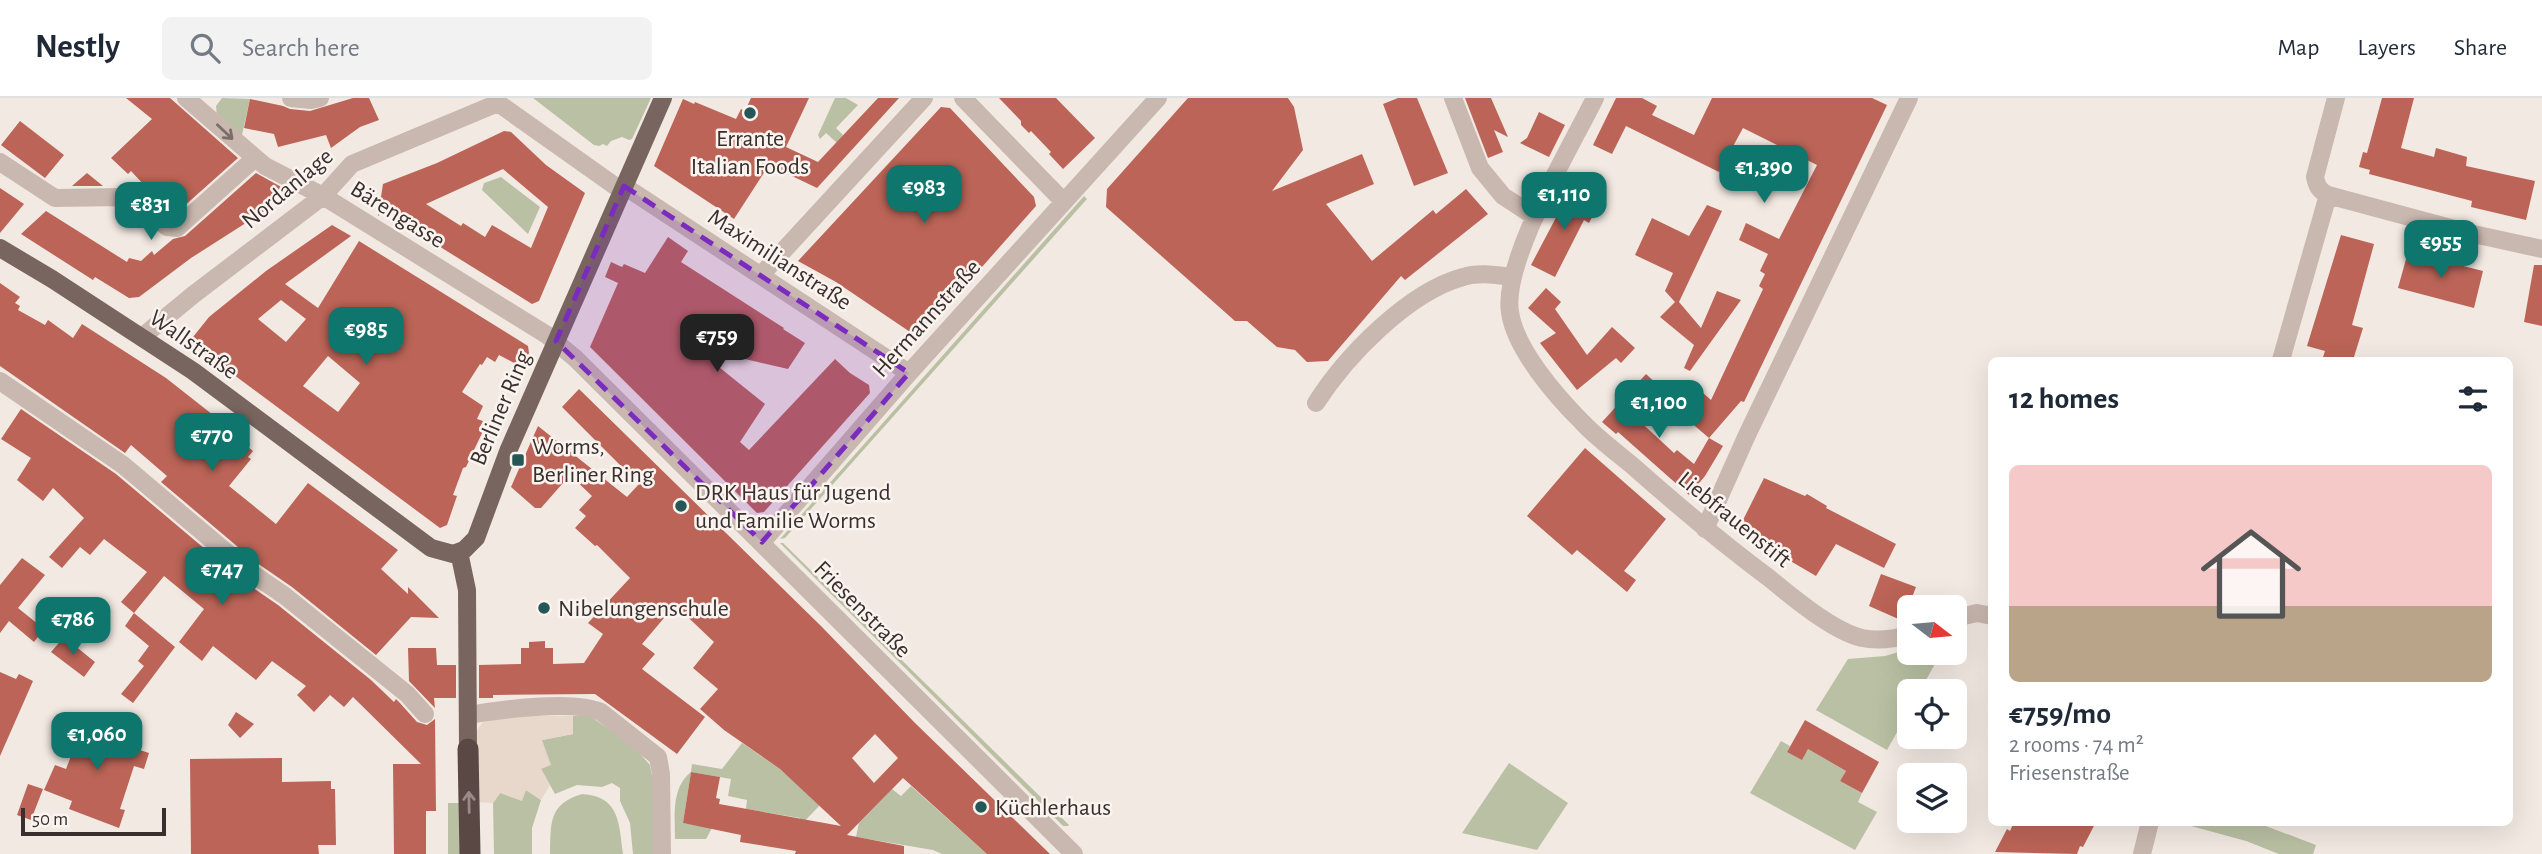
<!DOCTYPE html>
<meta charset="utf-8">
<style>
body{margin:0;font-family:"Alegreya Sans",sans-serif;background:#f2f2f3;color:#1f2937;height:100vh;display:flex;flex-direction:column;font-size:26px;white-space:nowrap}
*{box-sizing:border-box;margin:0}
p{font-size:23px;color:#747a83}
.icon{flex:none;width:38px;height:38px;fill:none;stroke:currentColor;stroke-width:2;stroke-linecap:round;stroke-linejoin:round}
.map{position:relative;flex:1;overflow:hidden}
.details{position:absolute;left:1988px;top:259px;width:525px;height:469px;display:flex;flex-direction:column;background:#fff;border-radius:10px;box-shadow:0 7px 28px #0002}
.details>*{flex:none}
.needle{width:46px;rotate:106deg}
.buttons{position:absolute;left:1897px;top:497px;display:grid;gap:14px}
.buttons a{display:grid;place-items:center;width:70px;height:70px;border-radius:10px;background:#fff;box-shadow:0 7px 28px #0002;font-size:35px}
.scale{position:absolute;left:21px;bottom:18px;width:145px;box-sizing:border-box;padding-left:7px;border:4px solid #392f2c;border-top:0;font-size:19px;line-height:24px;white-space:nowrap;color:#392f2c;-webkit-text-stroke:5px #faf3ef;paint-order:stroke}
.price{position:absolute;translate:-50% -60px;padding:0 16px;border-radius:14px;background:#0f766e;color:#fff;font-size:23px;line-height:46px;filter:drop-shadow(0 2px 4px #0008)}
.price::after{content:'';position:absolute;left:50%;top:42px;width:21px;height:16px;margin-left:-10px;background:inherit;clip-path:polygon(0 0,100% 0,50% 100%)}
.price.active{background:#222;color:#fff}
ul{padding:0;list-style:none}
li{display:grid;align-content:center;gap:14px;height:371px;padding:0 21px}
li span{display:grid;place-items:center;height:217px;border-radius:10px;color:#555}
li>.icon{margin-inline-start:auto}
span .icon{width:126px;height:126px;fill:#fffc;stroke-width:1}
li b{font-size:30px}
h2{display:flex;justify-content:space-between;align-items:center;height:84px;padding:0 21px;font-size:30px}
header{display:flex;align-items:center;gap:42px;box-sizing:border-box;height:98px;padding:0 35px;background:#fff;border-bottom:2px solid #e0e1e3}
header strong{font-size:33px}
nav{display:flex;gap:38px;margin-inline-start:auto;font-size:24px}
.search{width:490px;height:63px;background:#f2f2f3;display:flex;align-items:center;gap:18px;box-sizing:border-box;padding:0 24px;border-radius:10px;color:#747a83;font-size:26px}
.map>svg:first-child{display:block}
.green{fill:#bac0a3}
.plaza{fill:#e8d8cb}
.building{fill:#bb6457;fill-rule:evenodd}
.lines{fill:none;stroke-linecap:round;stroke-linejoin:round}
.minor{stroke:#c9b8af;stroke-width:18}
.major{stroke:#79655f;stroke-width:18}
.highway{stroke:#594844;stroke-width:21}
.oneway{stroke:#7a6d67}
.oneway2{stroke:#998c88}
.marked{fill:#7b2cbf;fill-opacity:0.2;stroke:#7b2cbf;stroke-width:5;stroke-dasharray:14 9;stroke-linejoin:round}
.poi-dot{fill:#255755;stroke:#faf3ef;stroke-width:2.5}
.labels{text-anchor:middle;stroke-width:5;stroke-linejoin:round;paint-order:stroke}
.poi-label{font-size:24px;fill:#392f2c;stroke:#faf3ef;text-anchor:start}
.street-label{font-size:24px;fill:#392f2c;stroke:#faf3ef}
</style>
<header>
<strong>Nestly</strong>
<div class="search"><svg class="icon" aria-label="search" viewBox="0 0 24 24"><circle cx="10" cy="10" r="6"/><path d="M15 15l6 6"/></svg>Search here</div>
<nav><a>Map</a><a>Layers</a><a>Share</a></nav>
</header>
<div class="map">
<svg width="2542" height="756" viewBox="0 0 2542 756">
<rect width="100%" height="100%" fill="#f2e9e2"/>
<path class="green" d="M222,0L250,1L241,41L217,18L216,8Z
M533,0H651L632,41L629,42L622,39L611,43L607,48L603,46L599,48L594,47Z
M835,0H846L858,7L836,30L843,37L837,45L826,35L820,41L818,37Z
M501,79L540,109L528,136L482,92L484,85Z
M1084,98L1087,101L785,440L780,441Z
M780,445H783L1069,727L1068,728H1063Z
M1909,551V555H1941L1920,593H1909V613L1887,652L1816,612L1848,561L1885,558Z
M583,617L593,620L634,649L650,667L653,683L654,756H633L630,725L620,703V690L612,685L602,689L577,687L555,696L541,671L542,642L573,636V618Z
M1781,643L1790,648L1787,654L1802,661L1808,651L1846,673L1840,683L1862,695L1858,704L1877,714L1855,752L1750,695Z
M742,645L780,671L820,707L800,728V720L746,711L747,702L728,698L731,681L691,674L683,725L712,730L706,741H675C675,718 671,690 691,674L692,666L722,671Z
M1509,665L1568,705L1537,752L1462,735Z
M911,688L987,756H942L933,752L856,739L859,725L892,691L901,698Z
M526,692L541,702L532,730V756H494L493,705L500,695Z
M582,696C620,698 619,726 623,756H550C551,726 548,706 582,696Z
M448,705H463V756H448Z
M2180,725H2258L2316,747L2313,756H2279L2246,743Z"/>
<path class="plaza" d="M512,618H573V636L542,642L551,667L541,671L550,687L541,702L526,692L522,703L500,695L493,705L475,704L476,634L482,625L495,620Z"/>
<path class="building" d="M126,0H170L238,60L173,118L131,73L128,76L111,60L152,21Z
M353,0H369L379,22L360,29L331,50L326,37L278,49L274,36L244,30L250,1L283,8L290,11L310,13Z
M751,0H809L786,49L818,64L878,0H899L817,90L769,67L734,121L654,68L683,1L694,6L695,4L736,21L741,11L745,13Z
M999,0H1056L1095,40L1063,71L1049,56L1051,54L1031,33L1029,35L1021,27V23Z
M1188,0H1288L1294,9L1303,52L1272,93L1362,56L1374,86L1326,106L1372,163L1433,112L1436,116L1466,91L1488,116L1405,182L1401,178L1328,263L1307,264L1295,252L1277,249L1247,223H1235L1106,109L1107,91Z
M1398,0H1417L1448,75L1414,88L1383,6Z
M1465,0H1491L1508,39L1494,32L1503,54L1488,60Z
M1616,0H1642L1657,8L1652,17L1694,37L1712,0H1872L1887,7L1744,304L1741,303L1709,340L1675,311L1695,288L1711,302L1763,191L1759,188L1765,176L1760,173L1768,156L1739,142L1746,125L1779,141L1817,67L1743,30L1719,74L1626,28L1612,56L1593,47Z
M2382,0H2414L2401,50L2434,59L2436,50L2467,59L2466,68L2535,83L2526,122L2471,109L2472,103L2369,76L2370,72L2359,69L2363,54L2367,55Z
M941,9L950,10L1034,99L1036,108L919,240L836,184L798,163Z
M1539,14L1565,27L1549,59L1520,45L1527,40Z
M20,23L64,57L45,80L1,47Z
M504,33L511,34L546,67L585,95L539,203L532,206L384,114L378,118L383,86L437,65ZM503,71L548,109L531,150L492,127L485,139L463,125L461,128L426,106Z
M87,75L103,88H72Z
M256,75L283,90L266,112L191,160L139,199L129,200L95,179L93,182L21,136L46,113L127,164L129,160L141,163L152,153L154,157L173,141L185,138Z
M0,90L24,106L0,135Z
M1571,91L1599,106L1589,125L1584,122L1555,179L1531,167Z
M1707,107L1722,113L1679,204L1701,230L1717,193L1741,202L1690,273L1684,270L1694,247L1660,219L1675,204L1665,193L1673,175L1635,157L1652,120L1689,138Z
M332,127L351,138L285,186L318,210L359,143L528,248L529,255L522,269L499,257L495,264L487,259L482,267L480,266L462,294L483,308L477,321L483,323L479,331L483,333L466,369L463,370L453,397L457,398L447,427L440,430L195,248L193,239L209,219L266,173ZM281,202L306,221L286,244L258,221ZM328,258L360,285L338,314L303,288Z
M2341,137L2374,146L2352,227L2363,230L2353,262H2322L2325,253L2307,248Z
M668,139L688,153L681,164L784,230L783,231L805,245L788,271L694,249L765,306L740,344L749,352L835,261L850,275L869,287L870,295L764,414L757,415L590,249L618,185L605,179L611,164L622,169L624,166L645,175Z
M2408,154L2483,173L2474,210L2398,190Z
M2534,167H2542V228L2524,224Z
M0,185L20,199L15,205L20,208L18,212L45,227L48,222L73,240L82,226L166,280L250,346L248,349L253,353L248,359L251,361L229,388L276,426L308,385L398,452L381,471L408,496V489L439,520L411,519L376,557L292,489L257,465L161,384L167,378L131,347L125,355L0,268Z
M1546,190L1561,204L1555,211L1587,257L1612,229L1635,250L1621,265L1616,260L1577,292L1540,245L1556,235L1528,210Z
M1646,276L1660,289L1633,317L1674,355L1677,352L1694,366L1709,340L1723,348L1705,378L1689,397L1618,334L1616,336L1602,324Z
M579,291L822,529L914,624L1050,756H987L903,680L847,737L904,748V756H795L796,753L740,744L741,737L683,725L691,674L720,679L716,700L720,701L719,706L841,728L780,671L724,632L700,611L718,591L693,570L714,544L675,507L642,546L655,556L642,571L705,619L677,656L595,596L493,597V600H479V567L521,566V550H529V544L545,543V550H553V566L584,565L603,536L588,525L630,480L597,447L595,448L575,430L586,418L579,412L592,398L570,377L541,410H535L511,389L538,328L627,399L639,386L562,309ZM875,636L898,660L874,685L852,660Z
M21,311L116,376L243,483L278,507L371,582L394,604L396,601L399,604L417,624L427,627L435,621L436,713H426V756H394L393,666H421L353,599L344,609L330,597L314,614L297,597L306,588L272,563L256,582L213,548L202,563L179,544L204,511L164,478L134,515L121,504L147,474L104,441L90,457L80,449L62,470L49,459L84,420L53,390L43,403L17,382L31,360L1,341Z
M1585,350L1666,421L1624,473L1636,482L1627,494L1577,452L1572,457L1527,418Z
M1764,380L1805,398L1807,396L1827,408L1826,410L1896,446L1884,470L1836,446L1816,478L1787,461L1791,454L1752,434L1743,422Z
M22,460L45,477L18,510L44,531L34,544L9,523L0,535V487Z
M1881,476L1916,489L1903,523L1869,508Z
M134,515L175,549L133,605L121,596L144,568L138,563L149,548L125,528Z
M64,539L95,564L84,579L51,554Z
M408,550H436L437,567H456V600H434L435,610L409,583Z
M0,574L16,581L19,576L33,583L0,658Z
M88,614L119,626L112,643L149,655L144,671L134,668L120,711L125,712L119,730L69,711L72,703L44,692L55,667L66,671Z
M236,614L254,626L240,640L228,627Z
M1805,622L1879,664L1862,695L1840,683L1846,673L1808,651L1802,662L1787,654Z
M282,660V684L331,683V691H335L336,747H318L319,756H191L190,661Z
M28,686L43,691L31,722L17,717Z
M2014,724H2096L2083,749L2080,748L2077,756L1995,754L2007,731L2010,733Z"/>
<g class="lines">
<path class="minor" d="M186,0L265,68L323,98L547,237L575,260L1074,756
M291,0L311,2L320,0
M963,0L1063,103
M1453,0L1480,70L1503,98L1535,119
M1595,0C1571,49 1502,163 1510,214C1515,251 1556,298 1582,324C1597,340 1616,354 1634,369C1678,408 1722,445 1769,480C1792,499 1833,533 1862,540C1877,543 1894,541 1909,537
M0,64L55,100L123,99L136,105L167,129L177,130L254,61
M624,88L909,275
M2328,97L2469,135L2542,151
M761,177L924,0
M142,239L193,197L323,98L352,66L498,5L622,93
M2281,262L2328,97C2320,93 2317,89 2315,79L2336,0
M0,283L123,367L250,474L285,498L407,596L425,616
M1316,305C1346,258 1408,194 1463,179C1479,174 1496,177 1512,179
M1705,431L1747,337L1909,0
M762,444L909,275L1158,0
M1955,520L1977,515L1992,518
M468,617C500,612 572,601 601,614L658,659L661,676L662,756
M2142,756L2150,724"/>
<path class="major" d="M0,150L52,181L193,273L431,450L453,456L464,452L476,440L509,351L663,0
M459,454L467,492L468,651"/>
<path class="highway" d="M468,651L470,756"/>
</g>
<defs><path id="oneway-shaft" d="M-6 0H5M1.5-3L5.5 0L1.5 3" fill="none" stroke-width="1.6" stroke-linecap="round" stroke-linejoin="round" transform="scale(1.75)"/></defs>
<use class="oneway" href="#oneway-shaft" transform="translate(225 34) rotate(43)"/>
<use class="oneway2" href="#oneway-shaft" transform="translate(469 704) rotate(-91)"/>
<path class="marked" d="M624,88L909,275L762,444L556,243Z"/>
<g class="poi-dot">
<circle cx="750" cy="15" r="7"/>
<rect x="511" y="355" width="14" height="14" rx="3.5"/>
<circle cx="681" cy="408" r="7"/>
<circle cx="544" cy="510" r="7"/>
<circle cx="981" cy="709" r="7"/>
</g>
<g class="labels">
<g class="poi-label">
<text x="750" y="48" text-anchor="middle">Errante<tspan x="750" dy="28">Italian Foods</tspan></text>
<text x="532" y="356">Worms,<tspan x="532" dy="28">Berliner Ring</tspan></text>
<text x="695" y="402">DRK Haus für Jugend<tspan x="695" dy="28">und Familie Worms</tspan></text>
<text x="558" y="518">Nibelungenschule</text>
<text x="995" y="717">Küchlerhaus</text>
</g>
<g class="street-label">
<text transform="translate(287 90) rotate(-40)" y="8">Nordanlage</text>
<text transform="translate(398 116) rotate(32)" y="8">Bärengasse</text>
<text transform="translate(780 161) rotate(33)" y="8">Maximilianstraße</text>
<text transform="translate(926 220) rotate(-48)" y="8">Hermannstraße</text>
<text transform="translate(194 246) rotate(35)" y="8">Wallstraße</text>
<text transform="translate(500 310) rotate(-67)" y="8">Berliner Ring</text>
<text transform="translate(1735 421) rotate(39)" y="8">Liebfrauenstift</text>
<text transform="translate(863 511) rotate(45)" y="8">Friesenstraße</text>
</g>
</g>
</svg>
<div class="buttons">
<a><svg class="needle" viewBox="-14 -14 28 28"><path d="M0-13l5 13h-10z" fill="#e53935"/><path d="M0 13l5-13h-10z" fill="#747a83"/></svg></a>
<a><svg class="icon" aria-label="locate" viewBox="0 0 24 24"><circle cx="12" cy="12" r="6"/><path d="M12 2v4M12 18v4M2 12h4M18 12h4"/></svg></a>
<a><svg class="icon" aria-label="layers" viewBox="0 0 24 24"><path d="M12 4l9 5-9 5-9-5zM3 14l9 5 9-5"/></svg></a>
</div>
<div class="scale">50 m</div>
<b class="price" style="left:1764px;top:107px">€1,390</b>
<b class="price" style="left:924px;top:127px">€983</b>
<b class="price" style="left:1564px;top:134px">€1,110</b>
<b class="price" style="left:151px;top:144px">€831</b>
<b class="price" style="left:2441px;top:182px">€955</b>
<b class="price" style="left:366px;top:269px">€985</b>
<b class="price active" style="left:717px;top:276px">€759</b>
<b class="price" style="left:1659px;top:342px">€1,100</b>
<b class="price" style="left:212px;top:375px">€770</b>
<b class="price" style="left:222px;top:509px">€747</b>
<b class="price" style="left:73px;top:559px">€786</b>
<b class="price" style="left:97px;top:674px">€1,060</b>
<section class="details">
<h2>12 homes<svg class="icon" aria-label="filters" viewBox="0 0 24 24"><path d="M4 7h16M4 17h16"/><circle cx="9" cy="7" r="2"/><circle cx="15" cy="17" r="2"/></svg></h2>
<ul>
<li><span style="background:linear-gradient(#f6c9c9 65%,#b9a48a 0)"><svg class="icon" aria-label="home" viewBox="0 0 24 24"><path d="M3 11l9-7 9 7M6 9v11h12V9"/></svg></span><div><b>€759/mo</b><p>2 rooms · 74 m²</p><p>Friesenstraße</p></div></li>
</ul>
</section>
</div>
